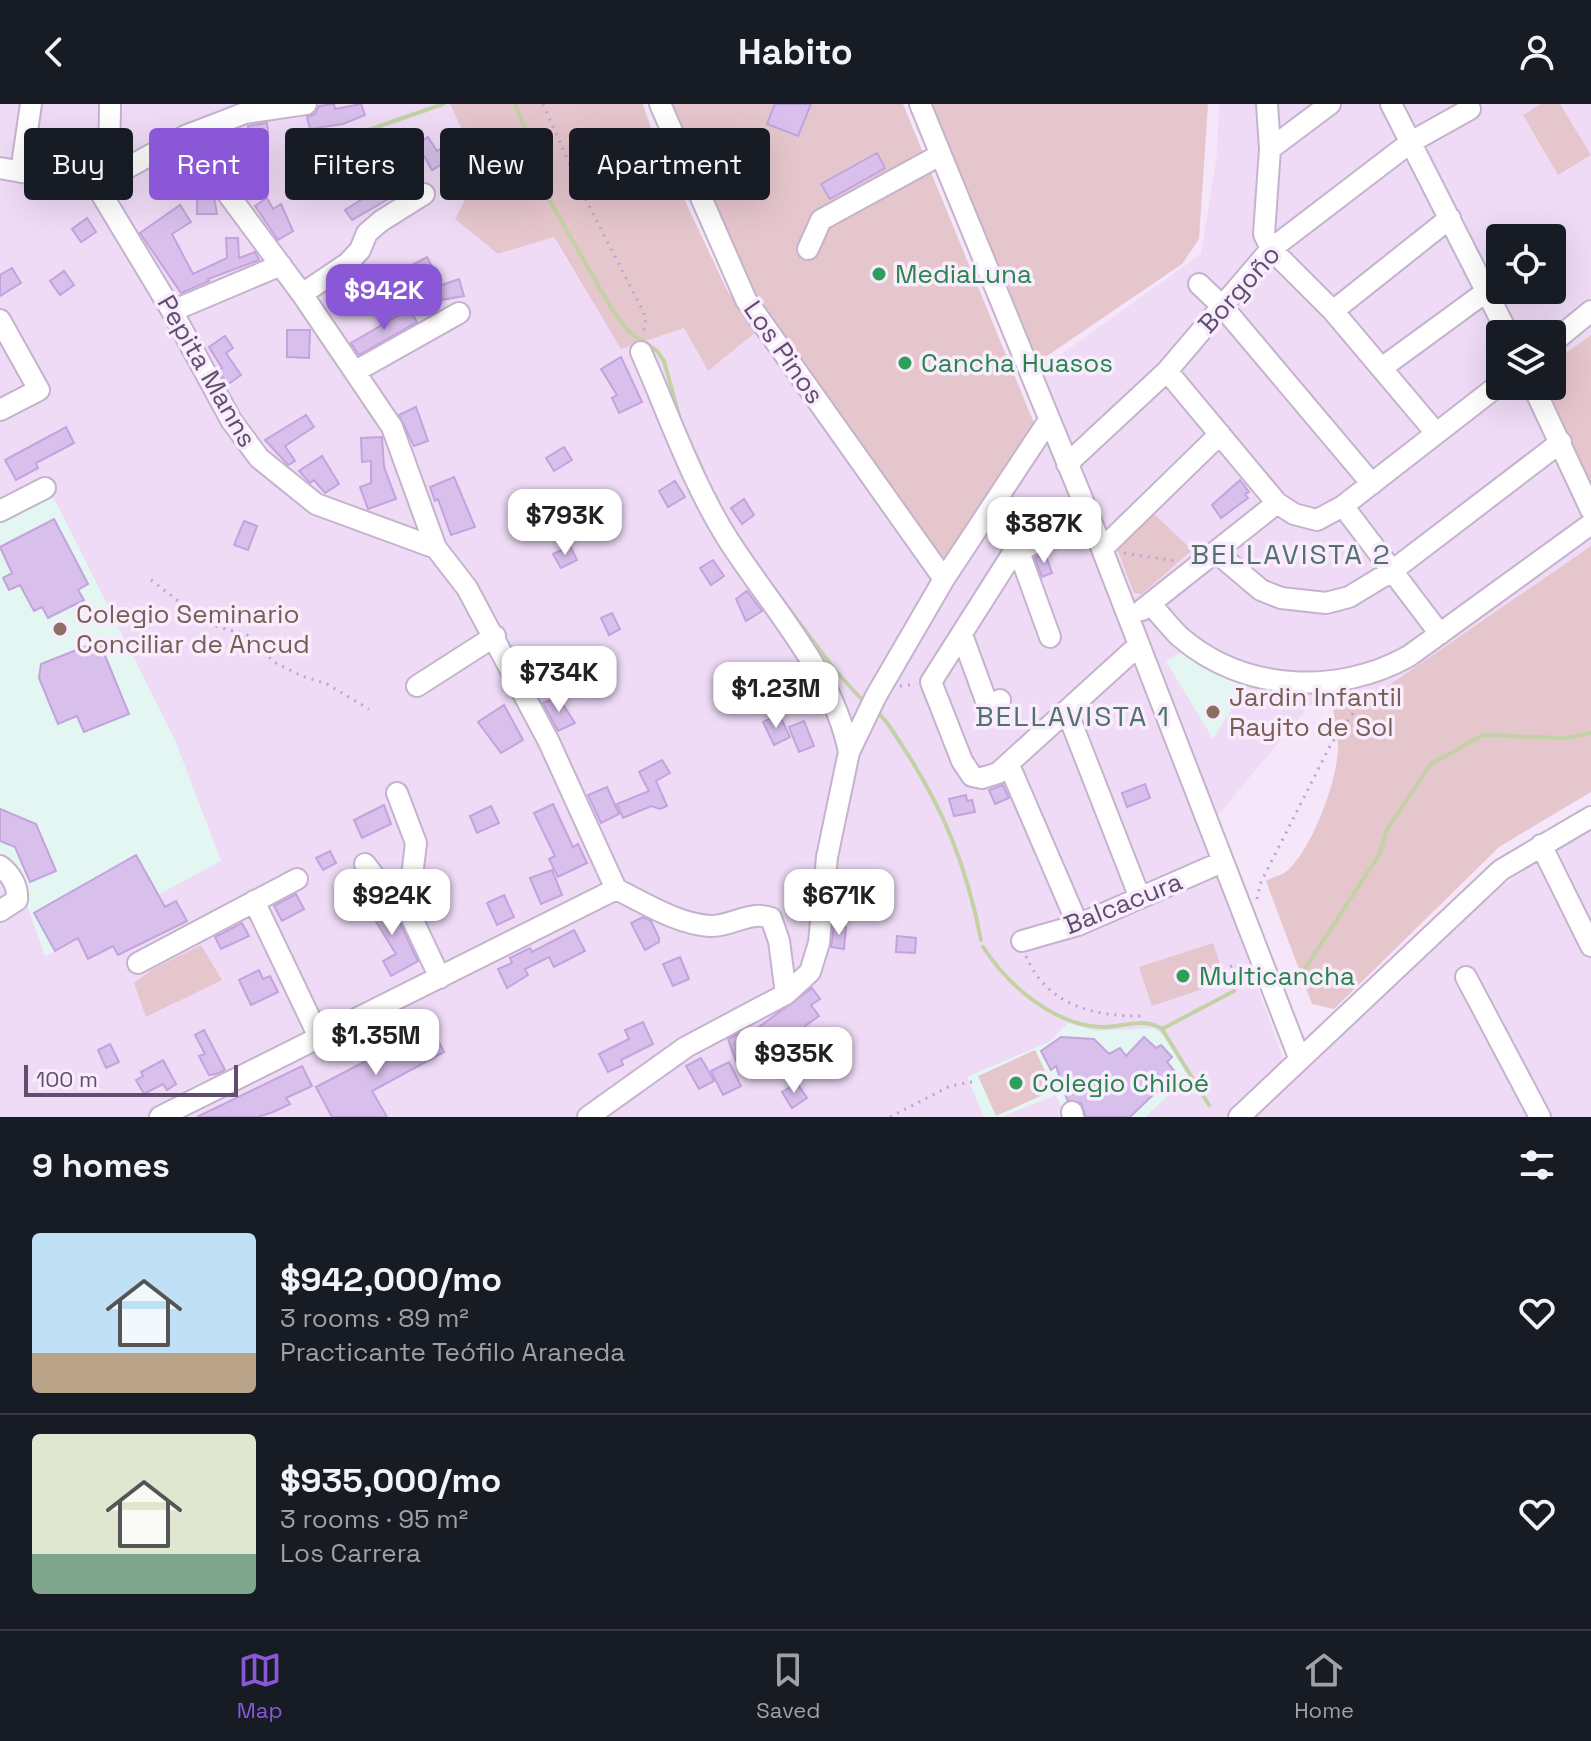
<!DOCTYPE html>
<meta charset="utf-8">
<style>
body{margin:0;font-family:"Space Grotesk",sans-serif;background:#242831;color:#f1f3f6;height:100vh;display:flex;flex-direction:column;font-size:30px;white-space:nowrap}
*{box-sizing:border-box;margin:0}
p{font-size:26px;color:#9ea1a6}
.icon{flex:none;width:44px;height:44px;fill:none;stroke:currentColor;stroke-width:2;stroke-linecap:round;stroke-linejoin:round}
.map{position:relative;height:1013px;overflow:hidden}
.details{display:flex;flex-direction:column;background:#171b24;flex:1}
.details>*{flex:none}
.top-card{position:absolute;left:24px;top:24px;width:800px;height:72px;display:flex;gap:16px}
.tools{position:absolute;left:1486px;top:120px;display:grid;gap:16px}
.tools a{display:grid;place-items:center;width:80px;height:80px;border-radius:8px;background:#171b24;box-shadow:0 8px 32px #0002;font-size:40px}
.scale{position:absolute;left:24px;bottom:20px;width:214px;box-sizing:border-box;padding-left:8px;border:4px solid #604e70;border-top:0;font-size:22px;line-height:28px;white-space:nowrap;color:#604e70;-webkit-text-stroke:6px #f9ecfd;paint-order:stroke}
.price{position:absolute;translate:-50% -68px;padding:0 18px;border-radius:16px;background:#fff;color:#222;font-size:26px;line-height:52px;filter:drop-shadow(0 2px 4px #0008)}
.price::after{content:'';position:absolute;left:50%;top:48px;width:24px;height:18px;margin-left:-12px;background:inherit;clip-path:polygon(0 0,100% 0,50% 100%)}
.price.on{background:#8a58d7;color:#fff}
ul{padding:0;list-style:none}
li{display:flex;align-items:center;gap:24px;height:200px;padding:0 32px}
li+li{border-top:2px solid #363941}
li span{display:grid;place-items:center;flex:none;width:224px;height:160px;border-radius:8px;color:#555}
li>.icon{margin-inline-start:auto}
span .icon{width:96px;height:96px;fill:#fffc;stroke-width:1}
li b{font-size:34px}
h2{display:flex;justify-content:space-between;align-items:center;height:96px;padding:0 32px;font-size:34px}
.chip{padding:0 28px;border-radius:8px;background:#171b24;box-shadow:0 8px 32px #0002;font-size:28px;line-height:72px}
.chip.on{background:#8a58d7;color:#fff}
header{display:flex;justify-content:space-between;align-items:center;height:104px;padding:0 32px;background:#171b24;font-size:36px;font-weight:800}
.menu{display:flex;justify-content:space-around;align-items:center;height:112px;border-top:2px solid #363941;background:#171b24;font-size:22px;color:#9ea1a6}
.menu a{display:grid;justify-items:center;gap:4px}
.menu .on{color:#8a58d7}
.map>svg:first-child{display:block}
.residential{fill:#efdbf6;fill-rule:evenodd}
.education{fill:#e3f6f2}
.green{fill:#e6c6cd}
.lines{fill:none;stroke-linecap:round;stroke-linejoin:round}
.stream{stroke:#c3d2a4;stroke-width:4}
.building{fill:#d9c0ec;stroke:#c3a3dd;stroke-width:2}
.minor-casing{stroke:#c5b3ce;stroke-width:24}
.path{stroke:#bda4d1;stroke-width:3;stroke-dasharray:2 6;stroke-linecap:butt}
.minor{stroke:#fff;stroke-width:20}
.leisure-dot{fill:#2e9e5b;stroke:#f9ecfd;stroke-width:3}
.education-dot{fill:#8d6e63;stroke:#f9ecfd;stroke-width:3}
.labels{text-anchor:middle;stroke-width:7;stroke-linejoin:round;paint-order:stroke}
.leisure-label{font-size:26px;fill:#27864d;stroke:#f9ecfd;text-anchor:start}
.street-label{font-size:26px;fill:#604e70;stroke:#f9ecfd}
.education-label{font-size:26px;fill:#785e54;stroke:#f9ecfd;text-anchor:start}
.neighbourhood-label{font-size:28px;letter-spacing:2px;fill:#54726d;stroke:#f9ecfd}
</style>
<header><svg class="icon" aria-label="back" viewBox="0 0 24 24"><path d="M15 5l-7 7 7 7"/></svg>Habito<svg class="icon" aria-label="person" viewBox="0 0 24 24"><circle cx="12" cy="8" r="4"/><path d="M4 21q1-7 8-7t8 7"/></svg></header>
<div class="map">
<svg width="1591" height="1013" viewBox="0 0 1591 1013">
<rect width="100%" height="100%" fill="#f5e6fa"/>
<path class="residential" d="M0,0H451L481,65L456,116L498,150L553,133L621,244L684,224L708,267L756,228L945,481L1061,318L1042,264L1201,150L1217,50L1219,0H1591V231L1552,259V230H1500V282H1540L1591,391V442L1379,588L1310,601L1203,729L1288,969L1353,919L1494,788L1561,740L1591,725V1013H0ZM1500,134H1552V186H1500Z"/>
<path class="education" d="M51,388L175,636L221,757L45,852L16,770L0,757V414Z
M1185,546L1246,581L1213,635L1166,557Z
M1068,919L1096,927L1153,924L1164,932L1188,972L1146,1013H1068L1055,991L1001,1013H984L967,973L1049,938Z"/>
<path class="green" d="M450,0H643L652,27L727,186L756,228L708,267L684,224L621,245L554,133L498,150L455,115L481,65Z
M669,0H903L1036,324L947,461L754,193Z
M932,0H1208L1199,135L1182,160L1038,258Z
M1541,0H1560L1591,51L1558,71L1523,11Z
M1591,231V391L1540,282H1552V259Z
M1152,408L1192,446L1142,490L1134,489L1115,440Z
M1591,442V688L1499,743L1334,905L1312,900L1266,777C1273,773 1283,771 1288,766C1312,745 1340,671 1338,639C1337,625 1333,612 1333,597L1379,588Z
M1213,839L1226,877L1152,902L1139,863Z
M201,841L222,876L146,913L134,879L153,865Z
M1035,946L1054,986L996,1012L978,972Z"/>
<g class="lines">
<path class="stream" d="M515,0L530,38L529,56L543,85L613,207L629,228L657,247L664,257L680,315
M297,31L307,38L325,41L443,0
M688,334L706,374
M763,470L834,565L864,598
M877,608C888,617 895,631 903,643C944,705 967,764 981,836
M983,843C1008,881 1052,920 1100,923C1121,924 1143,912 1162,925L1209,1001
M1294,881L1379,751L1387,725L1431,660L1483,631L1565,634L1591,629
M1162,925L1234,887"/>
</g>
<path class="building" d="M334,0L335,5L361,0L365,11L343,20L310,25L307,13L315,10L319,2Z
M775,0H811L798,32L767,20Z
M267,19L268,28H248V22Z
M428,33L437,47L442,44L449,56L432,66L424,52L419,56L411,44Z
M877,49L885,64L830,95L821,80Z
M400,58L413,81L352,116L345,106L370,90L364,80Z
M197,93H214L217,110H197Z
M267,94L273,105L281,100L293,127L278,136L255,102Z
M180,101L191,118L172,130L193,170L227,154L226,134H238L239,154L255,148L259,156L208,175L209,177L181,189L140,129Z
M87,114L96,128L81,138L72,125Z
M427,153L442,181L459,175L464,192L436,197L430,180L425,182L414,160Z
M12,164L21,179L0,192V171Z
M366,166L374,184L359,191L350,174Z
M64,167L74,181L60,191L50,177Z
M409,205L417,218L359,251L351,239Z
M287,226H310L309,254L287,253Z
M225,232L233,244L226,249L241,271L227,281L219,266L222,264L209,243Z
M621,253L642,298L619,309L612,294L617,291L601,265Z
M416,303L428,337L414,342L399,311Z
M306,311L314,323L285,342L295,357L288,361L265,336Z
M66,323L74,339L36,359L38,364L16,376L5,356Z
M382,333L384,363L396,395L368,405L360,383L371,379V357L362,358L361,334Z
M564,343L572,356L554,367L546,354Z
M322,352L339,380L325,389L314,376L310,379L299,367Z
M454,373L475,423L451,431L438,395L435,397L430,383Z
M1240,376L1249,388L1245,390L1248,394L1221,414L1212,401Z
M675,377L685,393L668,403L659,387Z
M744,395L754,411L742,420L731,404Z
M54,415L88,480L78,486L84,496L48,514L42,503L34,507L20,481L9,486L3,474L12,469L0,443Z
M244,417L257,422L248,446L234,441Z
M570,442L577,456L561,464L553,450Z
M1045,449L1052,469L1042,473L1035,454Z
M713,456L724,472L711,481L700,464Z
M747,487L762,507L746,517L736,495Z
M612,509L620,525L609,531L601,514Z
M99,537L129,610L84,628L77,612L58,620L39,574L41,560Z
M558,593L575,619L558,627L543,599Z
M504,601L523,636L501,649L478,618Z
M779,610L790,633L774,641L763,618Z
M804,617L814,642L799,648L789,623Z
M662,656L670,669L656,677L667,702L660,705L651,702L623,714L617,700L649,687L639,668Z
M1145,680L1150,694L1127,703L1122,689Z
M1003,681L1009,694L995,700L989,686Z
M607,683L619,710L601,719L588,691Z
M966,691L967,697L972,696L975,708L954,712L949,695Z
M553,700L573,743L578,740L587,759L558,773L549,755L555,752L534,709Z
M384,701L391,720L362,734L354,716Z
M491,702L499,719L477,729L470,712Z
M0,705L36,720L56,767L30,778L15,743L0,737Z
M330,747L336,759L323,766L316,754Z
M136,751L165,803L176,797L187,817L118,851L113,842L88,855L78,834L55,847L34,809Z
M552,766L562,791L541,800L530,774Z
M296,790L304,805L282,817L274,802Z
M504,791L514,813L497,821L487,799Z
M374,792L397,813L418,857L391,872L383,857L396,850L364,798Z
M643,813L651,817L659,834V838L645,846L631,819Z
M242,819L249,832L221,845L215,833Z
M834,821L846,823L844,845L831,843Z
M574,826L585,847L554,863L549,853L525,865L528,871L507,884L498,865L512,859L510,854L530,844L532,848Z
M897,832L916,834L915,849L896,848Z
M680,853L689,875L673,882L663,860Z
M259,866L263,875L270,872L278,888L251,901L239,876Z
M812,884L820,895L811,901L819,912L805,922L819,946L805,955L792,937L767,948L763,942L736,957L728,935L740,929L744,934Z
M643,918L653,940L621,956L623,961L608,968L599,950L629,935L625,926Z
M431,923L444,948L372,987L387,1013H332L316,983Z
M204,926L225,966L216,970L209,971L199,952L205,950L195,931Z
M1061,933L1094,935L1109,950L1120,944L1126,952L1144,933L1156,944L1161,941L1172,953L1167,958L1176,969L1130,1013H1086L1081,999L1067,996L1056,962L1051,966L1041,947Z
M110,940L119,958L106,964L98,946Z
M701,954L714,977L699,985L686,962Z
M163,956L176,980L167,986L163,980L144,990L136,976L143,972L141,968Z
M729,958L741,982L723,991L711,967Z
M302,962L312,982L286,994L290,1000L273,1008L258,1013H197Z
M797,979L807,994L792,1004L782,988Z"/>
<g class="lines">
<defs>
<path id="minor" d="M660,0L746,196L944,475
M920,0L1088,409L1300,956
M1267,0L1270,45L1264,130L1271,145L1333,207L1436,329
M1391,0L1508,230
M185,32L245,9L306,0
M1270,45L1330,0
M0,64L96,81
M21,68L31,0
M96,81L172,207L231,316L259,354L316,400L436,444L467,484L549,638L616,785
M96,81L185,32L302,190L392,323L436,444
M96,81C110,56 110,28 110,0
M808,145L821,116L940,51
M1199,180L1222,202L1372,380
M302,190L348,159L360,146L367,129L381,117L424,90
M172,207L281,161
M1333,207L1450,114
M0,216L39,286L0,306
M1552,239L1591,207
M641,248C669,311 692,379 729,437C772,504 833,568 849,648
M1383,263L1487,187
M356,267L459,209
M1167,267L1277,399L1294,410L1317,416L1343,402L1500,280
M1533,282L1591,406
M1067,360L1167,267L1271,145L1411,38L1470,5
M1343,402L1440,530
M0,407L45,384
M1088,409L1011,452L931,578L962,657L972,672L982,674L998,669L1139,541
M1018,445L1050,533
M1102,445L1220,330
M1216,448L1261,486L1281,494L1326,499L1349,493L1392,467L1561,338
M1150,500C1160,510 1169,522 1179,532C1243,588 1338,592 1409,552L1591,420
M1142,506L1277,399
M962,531L988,602L1000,596
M417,582L495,532
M1068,610L1140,794
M1009,661L1078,821
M397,689L416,739L408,806L440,874
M1541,741L1591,842
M365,760L382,782L408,806
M0,762C11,770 18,782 17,796L0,807
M616,785C645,799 677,820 710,822C731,823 749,806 771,814L779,837L786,890
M254,797L319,933
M1022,837L1078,821L1222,758
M138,859L297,775
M1466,873L1540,1013
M1072,1008L1073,1013
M160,1013L616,785
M588,1013L686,943L786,890L810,868L819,839L827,753L849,648L876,592L944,475L1049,316
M1239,1013L1501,766L1591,713"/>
</defs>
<use href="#minor" class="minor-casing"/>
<path class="path" d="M543,0L583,90L646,213L643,232
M1124,449L1176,457
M151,476L208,520L247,531L274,558L302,572L327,580L369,605
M900,582L916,580
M1257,795L1260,780L1331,640L1370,585
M1026,852C1047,902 1095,913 1145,912
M1223,866L1236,860L1244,876L1251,873
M890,1013L950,982L976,977"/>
<use href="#minor" class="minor"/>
</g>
<g class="leisure-dot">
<circle cx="879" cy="170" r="8"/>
<circle cx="905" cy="259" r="8"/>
<circle cx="1183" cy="872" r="8"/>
<circle cx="1016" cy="979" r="8"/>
</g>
<g class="education-dot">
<circle cx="60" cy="525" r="8"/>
<circle cx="1213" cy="608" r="8"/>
</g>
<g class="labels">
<g class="leisure-label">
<text x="895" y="179">MediaLuna</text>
<text x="921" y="268">Cancha Huasos</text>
<text x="1199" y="881">Multicancha</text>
<text x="1032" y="988">Colegio Chiloé</text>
</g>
<g class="street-label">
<text transform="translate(1239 185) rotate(-48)" y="9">Borgoño</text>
<text transform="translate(784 248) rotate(55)" y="9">Los Pinos</text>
<text transform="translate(207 267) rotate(60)" y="9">Pepita Manns</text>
<text transform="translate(1123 799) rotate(-22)" y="9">Balcacura</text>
</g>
<g class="education-label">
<text x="76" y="519">Colegio Seminario<tspan x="76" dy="30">Conciliar de Ancud</tspan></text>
<text x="1229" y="602">Jardin Infantil<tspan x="1229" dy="30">Rayito de Sol</tspan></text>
</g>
<g class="neighbourhood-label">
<text x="1291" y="460">BELLAVISTA 2</text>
<text x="1073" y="622">BELLAVISTA 1</text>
</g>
</g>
</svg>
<div class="tools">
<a><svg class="icon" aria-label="locate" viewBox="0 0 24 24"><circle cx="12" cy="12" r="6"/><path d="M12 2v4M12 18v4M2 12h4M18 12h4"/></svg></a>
<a><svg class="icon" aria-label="layers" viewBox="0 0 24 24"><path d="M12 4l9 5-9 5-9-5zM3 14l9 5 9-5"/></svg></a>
</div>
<div class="scale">100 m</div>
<b class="price on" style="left:384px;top:228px">$942K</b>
<b class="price" style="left:565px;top:453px">$793K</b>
<b class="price" style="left:1044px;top:461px">$387K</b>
<b class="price" style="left:559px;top:610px">$734K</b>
<b class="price" style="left:776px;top:626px">$1.23M</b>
<b class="price" style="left:392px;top:833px">$924K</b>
<b class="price" style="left:839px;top:833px">$671K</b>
<b class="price" style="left:376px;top:973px">$1.35M</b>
<b class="price" style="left:794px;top:991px">$935K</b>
<div class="top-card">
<a class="chip">Buy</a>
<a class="chip on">Rent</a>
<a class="chip">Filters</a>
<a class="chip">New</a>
<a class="chip">Apartment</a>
</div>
</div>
<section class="details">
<h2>9 homes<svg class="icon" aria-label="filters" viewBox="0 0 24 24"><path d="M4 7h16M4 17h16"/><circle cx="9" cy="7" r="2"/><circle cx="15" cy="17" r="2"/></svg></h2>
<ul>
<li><span style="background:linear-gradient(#bfe0f5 75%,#b9a48a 0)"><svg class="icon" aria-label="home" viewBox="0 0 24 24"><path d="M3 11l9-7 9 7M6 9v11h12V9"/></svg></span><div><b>$942,000/mo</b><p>3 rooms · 89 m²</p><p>Practicante Teófilo Araneda</p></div><svg class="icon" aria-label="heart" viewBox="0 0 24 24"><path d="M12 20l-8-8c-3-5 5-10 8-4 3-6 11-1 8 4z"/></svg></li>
<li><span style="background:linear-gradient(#dfe7d0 75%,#7fa58c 0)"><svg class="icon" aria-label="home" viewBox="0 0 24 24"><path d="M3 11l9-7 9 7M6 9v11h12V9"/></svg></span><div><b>$935,000/mo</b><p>3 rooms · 95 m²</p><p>Los Carrera</p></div><svg class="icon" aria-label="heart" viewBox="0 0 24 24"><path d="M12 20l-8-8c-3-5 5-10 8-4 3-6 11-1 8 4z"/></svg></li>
</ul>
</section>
<nav class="menu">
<a class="on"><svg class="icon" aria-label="map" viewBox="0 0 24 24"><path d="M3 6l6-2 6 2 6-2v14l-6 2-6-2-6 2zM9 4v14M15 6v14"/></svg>Map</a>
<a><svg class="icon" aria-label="saved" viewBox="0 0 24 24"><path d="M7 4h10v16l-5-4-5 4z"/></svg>Saved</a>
<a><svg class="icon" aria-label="home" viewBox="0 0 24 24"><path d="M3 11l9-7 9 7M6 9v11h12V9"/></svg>Home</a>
</nav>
